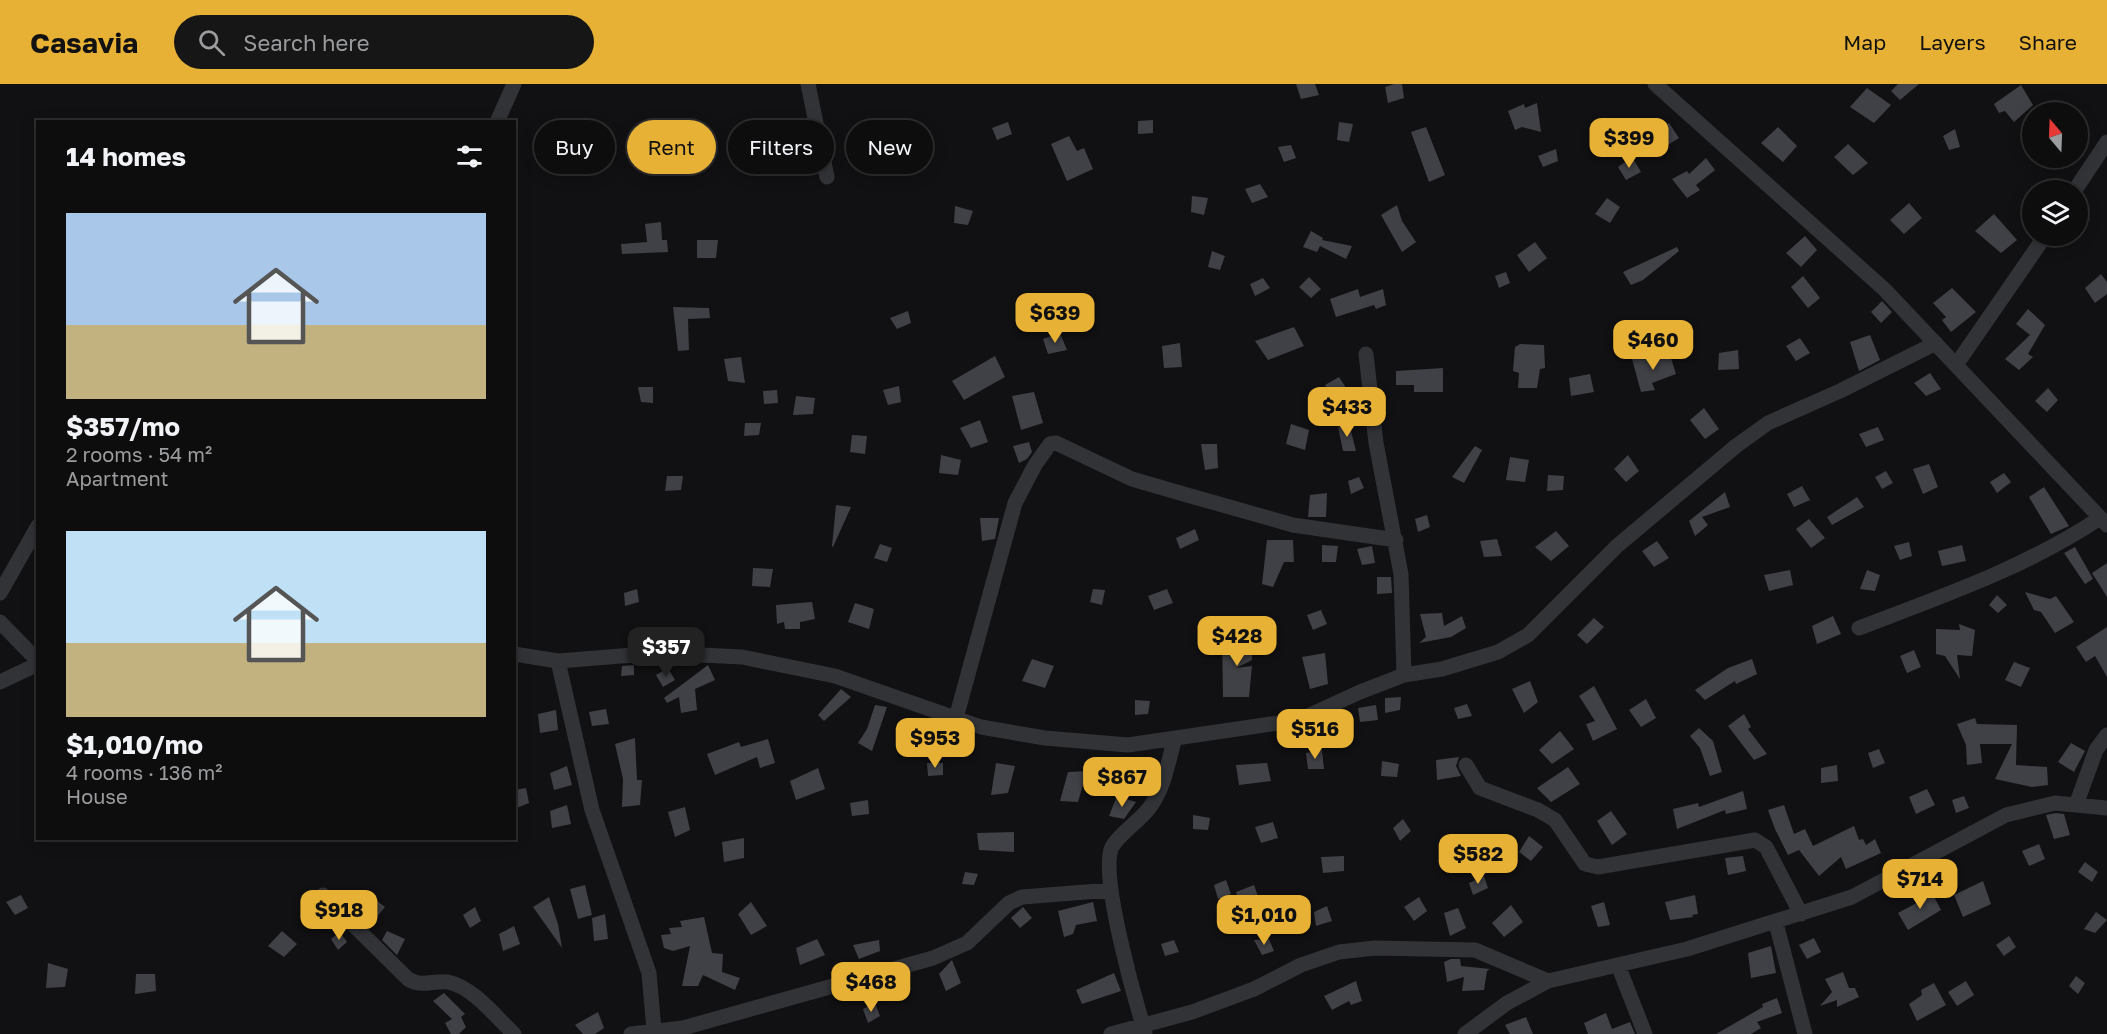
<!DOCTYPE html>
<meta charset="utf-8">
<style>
body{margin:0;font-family:"Golos Text",sans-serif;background:#161617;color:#f1f3f6;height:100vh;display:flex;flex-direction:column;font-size:22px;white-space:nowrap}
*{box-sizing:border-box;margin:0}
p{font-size:20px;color:#9a9c9e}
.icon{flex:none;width:33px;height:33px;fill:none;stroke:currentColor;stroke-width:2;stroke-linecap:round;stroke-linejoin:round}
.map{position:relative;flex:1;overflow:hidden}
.side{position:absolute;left:36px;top:36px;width:480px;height:720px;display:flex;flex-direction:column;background:#0d0d0e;border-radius:0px;box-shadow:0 3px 15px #0003,0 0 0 2px #2d2d2e}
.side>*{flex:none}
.guide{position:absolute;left:534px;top:36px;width:570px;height:54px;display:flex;gap:12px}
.needle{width:39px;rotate:341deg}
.controls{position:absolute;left:2022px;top:18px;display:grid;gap:12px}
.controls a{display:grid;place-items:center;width:66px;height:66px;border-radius:50%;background:#0d0d0e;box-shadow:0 3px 15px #0003,0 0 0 2px #2d2d2e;font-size:30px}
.price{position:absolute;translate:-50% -51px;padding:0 14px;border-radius:12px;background:#e7b135;color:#111;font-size:20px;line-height:39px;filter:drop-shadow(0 2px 3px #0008)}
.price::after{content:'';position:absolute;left:50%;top:36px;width:18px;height:14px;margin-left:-9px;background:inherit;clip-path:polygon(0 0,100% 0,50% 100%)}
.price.on{background:#222;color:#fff}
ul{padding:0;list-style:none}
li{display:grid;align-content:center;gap:12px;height:318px;padding:0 30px}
li span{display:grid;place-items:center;height:186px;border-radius:0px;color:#555}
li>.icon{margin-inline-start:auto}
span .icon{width:108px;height:108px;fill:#fffc;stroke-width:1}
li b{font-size:26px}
h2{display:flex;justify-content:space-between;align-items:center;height:72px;padding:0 30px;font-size:26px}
.chip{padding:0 21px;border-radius:27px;background:#0d0d0e;box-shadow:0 3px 15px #0003,0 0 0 2px #2d2d2e;font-size:21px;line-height:54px}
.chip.on{background:#e7b135;color:#111}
header{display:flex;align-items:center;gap:36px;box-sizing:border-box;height:84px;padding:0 30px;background:#e7b135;color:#111}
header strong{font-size:28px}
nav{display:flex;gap:33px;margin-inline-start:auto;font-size:21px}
.search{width:420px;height:54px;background:#161617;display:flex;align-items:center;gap:15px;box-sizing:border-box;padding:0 21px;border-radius:33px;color:#9a9c9e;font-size:22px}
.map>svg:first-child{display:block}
.building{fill:#404146}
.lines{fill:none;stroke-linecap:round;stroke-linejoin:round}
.street{stroke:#323337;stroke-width:15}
</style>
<header>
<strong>Casavia</strong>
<div class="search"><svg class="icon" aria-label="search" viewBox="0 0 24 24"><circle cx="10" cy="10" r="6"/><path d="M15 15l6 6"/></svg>Search here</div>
<nav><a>Map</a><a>Layers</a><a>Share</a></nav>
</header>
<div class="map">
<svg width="2107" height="950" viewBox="0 0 2107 950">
<rect width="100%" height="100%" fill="#111113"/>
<path class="building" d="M1296,0H1315L1319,11L1301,15Z
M1394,0H1402L1404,14L1388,19L1385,3Z
M1898,0H1919L1900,16L1891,7Z
M2021,1L2033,21L2014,38L2005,27L1999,29L1994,20Z
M1867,4L1891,21L1874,39L1850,23Z
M1537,19L1541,48L1522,43L1515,46L1508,27L1524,20L1525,24Z
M1153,36V49L1138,50V37Z
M1008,38L1012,50L997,56L992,44Z
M1339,38L1353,40L1349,58L1337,56Z
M1669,39L1679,54L1658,67L1648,54Z
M1426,43L1445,91L1429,98L1411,48Z
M1778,43L1797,62L1783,78L1761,59Z
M1955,45L1960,63L1949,66L1943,52Z
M1069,52L1077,67L1084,64L1093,85L1067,97L1051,60Z
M1848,60L1868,79L1853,91L1834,73Z
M1291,61L1296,74L1284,78L1278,63Z
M1556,65L1558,77L1543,83L1538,72Z
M1632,73L1641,88L1626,96L1618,83Z
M1706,74L1715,86L1696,101L1700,106L1687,114L1672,95L1687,87L1689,90Z
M1260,100L1268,113L1252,119L1245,105Z
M1192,112L1208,114L1204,131L1191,128Z
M1607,114L1620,123L1610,139L1595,130Z
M1909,119L1922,134L1904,150L1890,136Z
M1397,121L1402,137L1416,158L1402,168L1381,131Z
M955,122L973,127L968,141L954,139Z
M1994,130L2017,156L2001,169L1975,147Z
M661,138L662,156H667L668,168L622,170L621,160L647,158L645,140Z
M1311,147L1323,154L1322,156L1352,162L1346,175L1320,162L1317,168L1303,163Z
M1805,152L1817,166L1801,183L1786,169Z
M697,156H718L716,174H697Z
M1535,158L1547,174L1529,188L1517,171Z
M1677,163L1679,167L1643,196L1631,201L1623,188Z
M1212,167L1225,172L1220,186L1208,183Z
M1506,188L1510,199L1499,204L1495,192Z
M2101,190L2107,198V210L2095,219L2085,204Z
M1803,192L1820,214L1808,224L1791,203Z
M1309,193L1321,205L1311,214L1299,203Z
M1263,194L1270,204L1255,212L1250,200Z
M1952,204L1976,228L1951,248L1942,236L1946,233L1933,219Z
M1358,205L1360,213L1383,205L1386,221L1376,225L1374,221L1336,233L1330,215Z
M1882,217L1892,228L1881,239L1871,228Z
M673,223L709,224L710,234L688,235L689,266L678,267Z
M2028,225L2045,241L2028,270L2033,273L2019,286L2005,275L2030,251L2016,240Z
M908,227L911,239L897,245L890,234Z
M1294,243L1304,262L1268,276L1255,257Z
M1060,249L1067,266L1048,270L1043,255Z
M1870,251L1880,276L1859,287L1850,258Z
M1800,254L1810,269L1796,277L1786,262Z
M1180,259L1182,283L1164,284L1162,262Z
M1520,260L1544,261L1545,284L1540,285L1537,304H1518L1519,289L1513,287L1515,263Z
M1738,266L1739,285L1718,286L1719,269Z
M1670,271L1676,290L1652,299L1655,306L1641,308L1632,275L1646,272L1650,276Z
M995,272L1005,293L964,316L952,297Z
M741,273L745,299L728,297L724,275Z
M1443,284V308H1414V301H1396V287Z
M1930,289L1941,305L1926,312L1914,299Z
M1590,290L1594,308L1571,312L1569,294Z
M1339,293L1348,307L1334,315L1325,301Z
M899,302L901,318L888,321L883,306Z
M638,303H653V319L641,318Z
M2048,304L2058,316L2047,328L2035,317Z
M777,306L778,319L764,320L763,307Z
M1034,308L1043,339L1021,346L1012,312Z
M796,312L815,314L813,330L793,331Z
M1704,324L1719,345L1705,355L1690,336Z
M980,336L988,358L971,364L960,344Z
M745,339H761L759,351L744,352Z
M1349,339L1356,367H1343L1338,343Z
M1291,340L1309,346L1305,366L1286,360Z
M1878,343L1884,356L1866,363L1859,350Z
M852,351L867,352L865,370L850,368Z
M1029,358L1032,368L1027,375L1019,379L1013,362Z
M1201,360H1217L1218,384L1205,386Z
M1475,362L1482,366L1464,399L1452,393Z
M941,371L961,376L958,391L939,389Z
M1628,371L1639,387L1626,398L1614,385Z
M1510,373L1529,376L1525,398L1506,396Z
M1929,380L1938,403L1923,410L1913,385Z
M1886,387L1893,399L1882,405L1875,393Z
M2004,389L2011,398L1997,409L1990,398Z
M1548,391L1564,392L1563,406L1547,407Z
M667,392H683L681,406L665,407Z
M1359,393L1364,404L1351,410L1348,397Z
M1802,402L1810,416L1794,423L1787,410Z
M2044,403L2069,442L2051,450L2029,413Z
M1725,408L1730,423L1702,433L1708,441L1695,452L1689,437Z
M1327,409L1326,433H1308L1310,411Z
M1857,413L1864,423L1832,441L1827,433Z
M836,421L851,423L833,463L832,462Z
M1427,431L1430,443L1418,448L1415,435Z
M980,434H999L995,455L982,457Z
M1809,435L1825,454L1811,464L1796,445Z
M1195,445L1199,456L1180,465L1176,454Z
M1556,447L1569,462L1551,477L1535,463Z
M1497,455L1502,472L1484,473L1480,457Z
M1267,456H1293L1294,478H1284L1273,503L1262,500Z
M1657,457L1669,474L1654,483L1642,467Z
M1909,458L1912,472L1900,476L1894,462Z
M880,460L892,464L887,478L874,474Z
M1322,461L1338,462L1336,478H1322Z
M1962,461L1966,477L1942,482L1938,467Z
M1372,462L1375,479L1362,481L1357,465Z
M2075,463L2093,495L2085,500L2064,469Z
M2107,479V513L2092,489Z
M753,484L773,485L770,503L752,502Z
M1790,486L1793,501L1769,507L1764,491Z
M1867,486L1880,491L1875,507L1860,505Z
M1377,493H1391L1392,509L1377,510Z
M637,505L639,518L625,522L624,509Z
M1093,505L1105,506L1102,521L1090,518Z
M1167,505L1173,519L1154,526L1148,512Z
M2025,508L2050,515L2056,512L2074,538L2055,549L2041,528L2034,526Z
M1997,511L2007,521L1998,529L1989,521Z
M812,518L815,535L800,538V545H785L784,538L777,540L776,521Z
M855,519L874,525L869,545L848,538Z
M1321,526L1327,540L1313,546L1307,531Z
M1442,529L1444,542L1462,532L1466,544L1451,553L1419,559L1426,553L1420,530Z
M1833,532L1841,550L1817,560L1812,542Z
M1594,534L1604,543L1587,560L1577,551Z
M1959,540L1975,546L1972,572L1957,571L1960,595L1945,572L1936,570V545L1960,546Z
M2107,543V593L2095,572L2086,578L2076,563Z
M1225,552L1227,556L1253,554L1252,576L1236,584L1252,582L1249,613H1223L1222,553Z
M1914,566L1921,583L1907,589L1900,572Z
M1325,569L1328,600L1310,605L1302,573Z
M1032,575L1054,582L1045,604L1022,597Z
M1752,575L1757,590L1736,600L1735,597L1705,616L1695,606L1728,584Z
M2014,578L2030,584L2021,603L2005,596Z
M634,581V591L621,592L622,582Z
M708,581L715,596L695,605L697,626L681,629L679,613L667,619L664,614Z
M668,584L675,596L663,603L656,591Z
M1530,597L1538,618L1524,629L1512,605Z
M1594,602L1617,645L1593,657L1586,640L1595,637L1579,612Z
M841,605L851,613L824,637L818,631Z
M1401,613L1400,626L1385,629V614Z
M1646,615L1656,634L1641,643L1629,626Z
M1135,616L1150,617L1148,630L1135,631Z
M1467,620L1472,632L1458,635L1454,624Z
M875,621L887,623L872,667L858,659L867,645Z
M1376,621L1378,636L1360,638L1358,624Z
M606,625L609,640L592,642L589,628Z
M556,626L558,646L540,649L538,630Z
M1744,630L1751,643L1748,645L1767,670L1754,676L1728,642Z
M1975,634L1977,640L2017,641L2016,681L2047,683L2048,701L2032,703L1995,695L2012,660H1980L1982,679L1967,681L1966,661L1957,640Z
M1699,644L1713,657L1722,688L1710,692L1700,664L1690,652Z
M1560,647L1574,665L1552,680L1539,666Z
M635,654L637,696H642L640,721L622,723L623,695L615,660Z
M768,655L775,679L760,684L757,673L715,691L707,670L739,658L741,663Z
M2071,659L2085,667L2074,688L2058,678Z
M1879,665L1885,679L1873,684L1868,669Z
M1322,666L1324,685H1308L1306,669Z
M1459,673L1456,682L1461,692L1437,696L1436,676Z
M1382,677L1399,680L1397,693L1381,692Z
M927,679H943V691L928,692Z
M996,679L1015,682L1008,709L991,711Z
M1267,679L1271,697L1239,701L1236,681Z
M1837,681L1838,697L1821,699V684Z
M567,682L572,701L554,706L550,689Z
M1568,683L1580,700L1551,718L1537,704Z
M818,684L825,705L796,716L790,697Z
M1087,687L1078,718L1060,717L1068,688Z
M526,704L529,719L514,725V706Z
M1927,705L1935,721L1916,730L1909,713Z
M1743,707L1747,725L1726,730L1725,726L1677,745L1673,725L1698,719L1699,723Z
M1117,712L1136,718L1124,735L1109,732Z
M1964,712L1969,724L1956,729L1952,716Z
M868,716L869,730L852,732L850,719Z
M567,721L571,740L552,744L550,727Z
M1784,721L1794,750L1805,745L1813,762L1854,742L1859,756L1863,755L1866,761L1875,755L1881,769L1846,785L1841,773L1819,792L1799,766L1788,771L1775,745L1768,726Z
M685,723L690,746L675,753L668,728Z
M1611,727L1627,750L1612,761L1597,737Z
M2056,729L2064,730L2070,751L2054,755L2046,731Z
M1193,731L1210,734L1208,746L1193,745Z
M1403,735L1411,747L1400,757L1393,744Z
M1273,738L1278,754L1261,759L1255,743Z
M1014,748V768L979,766L977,749Z
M1529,752L1543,763L1531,777L1519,768Z
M744,754V774L724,778L722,758Z
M2039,760L2045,775L2029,782L2022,767Z
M1344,772V787L1323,789L1321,773Z
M1743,772L1746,787L1728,791L1725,774Z
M2085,778L2098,788L2092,798L2078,788Z
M965,788L978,790L974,801L962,800Z
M1484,792L1488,804L1473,811L1469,799Z
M1226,796L1231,810L1218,815L1214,801Z
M1983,797L1991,820L1963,833L1954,811Z
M585,801L592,831L578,835L570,805Z
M1254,801L1261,821L1240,825L1236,808Z
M1930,805L1941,826L1908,846L1898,829L1922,816L1919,810Z
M368,810L385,823L369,842L354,828Z
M21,811L28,824L15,831L6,818Z
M1695,811L1698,830L1692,831L1693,833L1670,836L1665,818Z
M549,813L558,840L562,864L533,823Z
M1419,813L1427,827L1414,837L1404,823Z
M751,818L767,842L751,851L738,830Z
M1093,818L1097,837L1076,841L1073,850L1064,853L1058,827Z
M1604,818L1610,841L1598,843L1591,822Z
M1511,821L1523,838L1504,853L1492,839Z
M1327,822L1332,837L1316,842L1314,828Z
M475,823L481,837L470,844L463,831Z
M1023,823L1032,834L1020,844L1011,834Z
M1458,824L1466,844L1450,852L1444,829Z
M2096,828L2107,836L2095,849L2084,845Z
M605,830L608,855L594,857L592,834Z
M704,833L712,869L723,870L722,888L740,894L735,906L703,891L698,902H682L690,862L673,867L664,864L661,851L671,850L669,844L682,843L680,837Z
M514,842L520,860L503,867L499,850Z
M282,847L297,860L284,873L268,862Z
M387,847L405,855L397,871L382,856Z
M340,848L347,858L338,866L331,855Z
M2009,852L2016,863L2004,872L1996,861Z
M1814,854L1821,868L1807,875L1799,861Z
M817,855L825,871L800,881L796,864Z
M1269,855L1274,867L1262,871L1254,856Z
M879,856L880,867L859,875L853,861Z
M1174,856L1179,868L1165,872L1161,860Z
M1771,862L1776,889L1751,894L1748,869Z
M1451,875H1460L1461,882L1490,885L1487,887L1484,906L1462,907L1464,893L1447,898L1444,878Z
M952,876L961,899L946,907L939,890Z
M48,879L68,885L65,903L46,904Z
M1843,888L1849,904H1855L1859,913L1837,923V916L1820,922L1832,908L1825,895Z
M1114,889L1121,907L1082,920L1076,906Z
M136,890H155L156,907L135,910Z
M2076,892L2085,899L2078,910L2069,902Z
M1356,897L1362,917L1351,921L1349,917L1332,926L1324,912Z
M1966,897L1974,911L1957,922L1948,908Z
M1934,899L1946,921L1917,937L1909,920L1922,911L1921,906Z
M444,909L465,930L461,933L466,943L459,950H451L445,939L452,935L433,917Z
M1777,914L1782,929L1757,938L1761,944L1751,950H1716L1763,923L1762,920Z
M875,919L880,932L868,939L863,925Z
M598,928L604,944L595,950H583L575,941Z
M1606,929L1612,945L1630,938L1635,950H1588L1584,939Z
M1526,933L1533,950H1510L1505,941Z"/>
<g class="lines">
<path class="street" d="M808,0L827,93
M1655,0L1884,205L2107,441
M497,38L514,0
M2075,106L2107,58
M1366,270L1376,359L1401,490L1404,591
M1956,281L2045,152
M0,509L38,442
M0,538L38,577
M1859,544C1942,512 2025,484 2100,434
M514,570L558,577L659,569L742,573L835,592L981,643L1045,654L1128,661L1299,636L1360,608L1404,591L1442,585L1498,568L1528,551L1617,462L1736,362L1768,339L1840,307L1936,259
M558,577L592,726L649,889L654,946
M0,598L38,580
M956,634L1015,419L1035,381L1050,360L1056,359L1132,395L1173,407L1293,441L1396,456
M1466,681L1480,704L1538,726L1555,736L1585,780L1598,783L1755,756L1766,763L1801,830
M2076,721L2096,666L2107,651
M323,811L408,895C423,904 433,896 448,898C473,903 496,933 514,950
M1776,839L1805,950
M1618,881L1645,950
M1145,948C1135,916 1099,790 1112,763C1119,750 1141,736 1150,723C1165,703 1168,677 1175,654
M631,950L683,944L933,874L967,859L1009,819L1022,813L1111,806
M1111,950L1192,928L1254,905L1301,881L1339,868L1375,864L1475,866L1548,897
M1465,950L1507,919L1548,897L1687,865L1852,813L2006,731L2055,719L2107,724"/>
</g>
</svg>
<div class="controls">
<a><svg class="needle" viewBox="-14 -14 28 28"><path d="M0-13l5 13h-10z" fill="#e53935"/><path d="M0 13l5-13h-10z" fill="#9a9c9e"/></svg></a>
<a><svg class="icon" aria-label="layers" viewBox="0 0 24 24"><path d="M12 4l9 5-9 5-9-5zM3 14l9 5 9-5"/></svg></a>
</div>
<b class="price" style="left:1629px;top:85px">$399</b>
<b class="price" style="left:1055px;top:260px">$639</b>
<b class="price" style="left:1653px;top:287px">$460</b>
<b class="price" style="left:1347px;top:354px">$433</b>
<b class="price" style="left:1237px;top:583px">$428</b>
<b class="price on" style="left:666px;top:594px">$357</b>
<b class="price" style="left:1315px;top:676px">$516</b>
<b class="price" style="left:935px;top:685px">$953</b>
<b class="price" style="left:1122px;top:724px">$867</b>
<b class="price" style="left:1478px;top:801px">$582</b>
<b class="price" style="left:1920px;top:826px">$714</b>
<b class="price" style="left:339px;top:857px">$918</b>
<b class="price" style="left:1264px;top:862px">$1,010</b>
<b class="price" style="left:871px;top:929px">$468</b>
<div class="guide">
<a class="chip">Buy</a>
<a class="chip on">Rent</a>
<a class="chip">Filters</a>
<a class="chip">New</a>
</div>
<section class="side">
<h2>14 homes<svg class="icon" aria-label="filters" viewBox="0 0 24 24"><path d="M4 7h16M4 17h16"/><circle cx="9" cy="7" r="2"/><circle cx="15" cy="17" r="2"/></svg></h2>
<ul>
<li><span style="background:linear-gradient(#a9c7e8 60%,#c2b280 0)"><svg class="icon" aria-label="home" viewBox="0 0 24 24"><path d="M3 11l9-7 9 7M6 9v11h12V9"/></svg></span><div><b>$357/mo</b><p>2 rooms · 54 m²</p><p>Apartment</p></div></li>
<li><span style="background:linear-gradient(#bfe0f5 60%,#c2b280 0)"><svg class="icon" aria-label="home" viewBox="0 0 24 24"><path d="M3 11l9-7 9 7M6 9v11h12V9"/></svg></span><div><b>$1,010/mo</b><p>4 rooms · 136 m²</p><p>House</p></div></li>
</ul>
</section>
</div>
